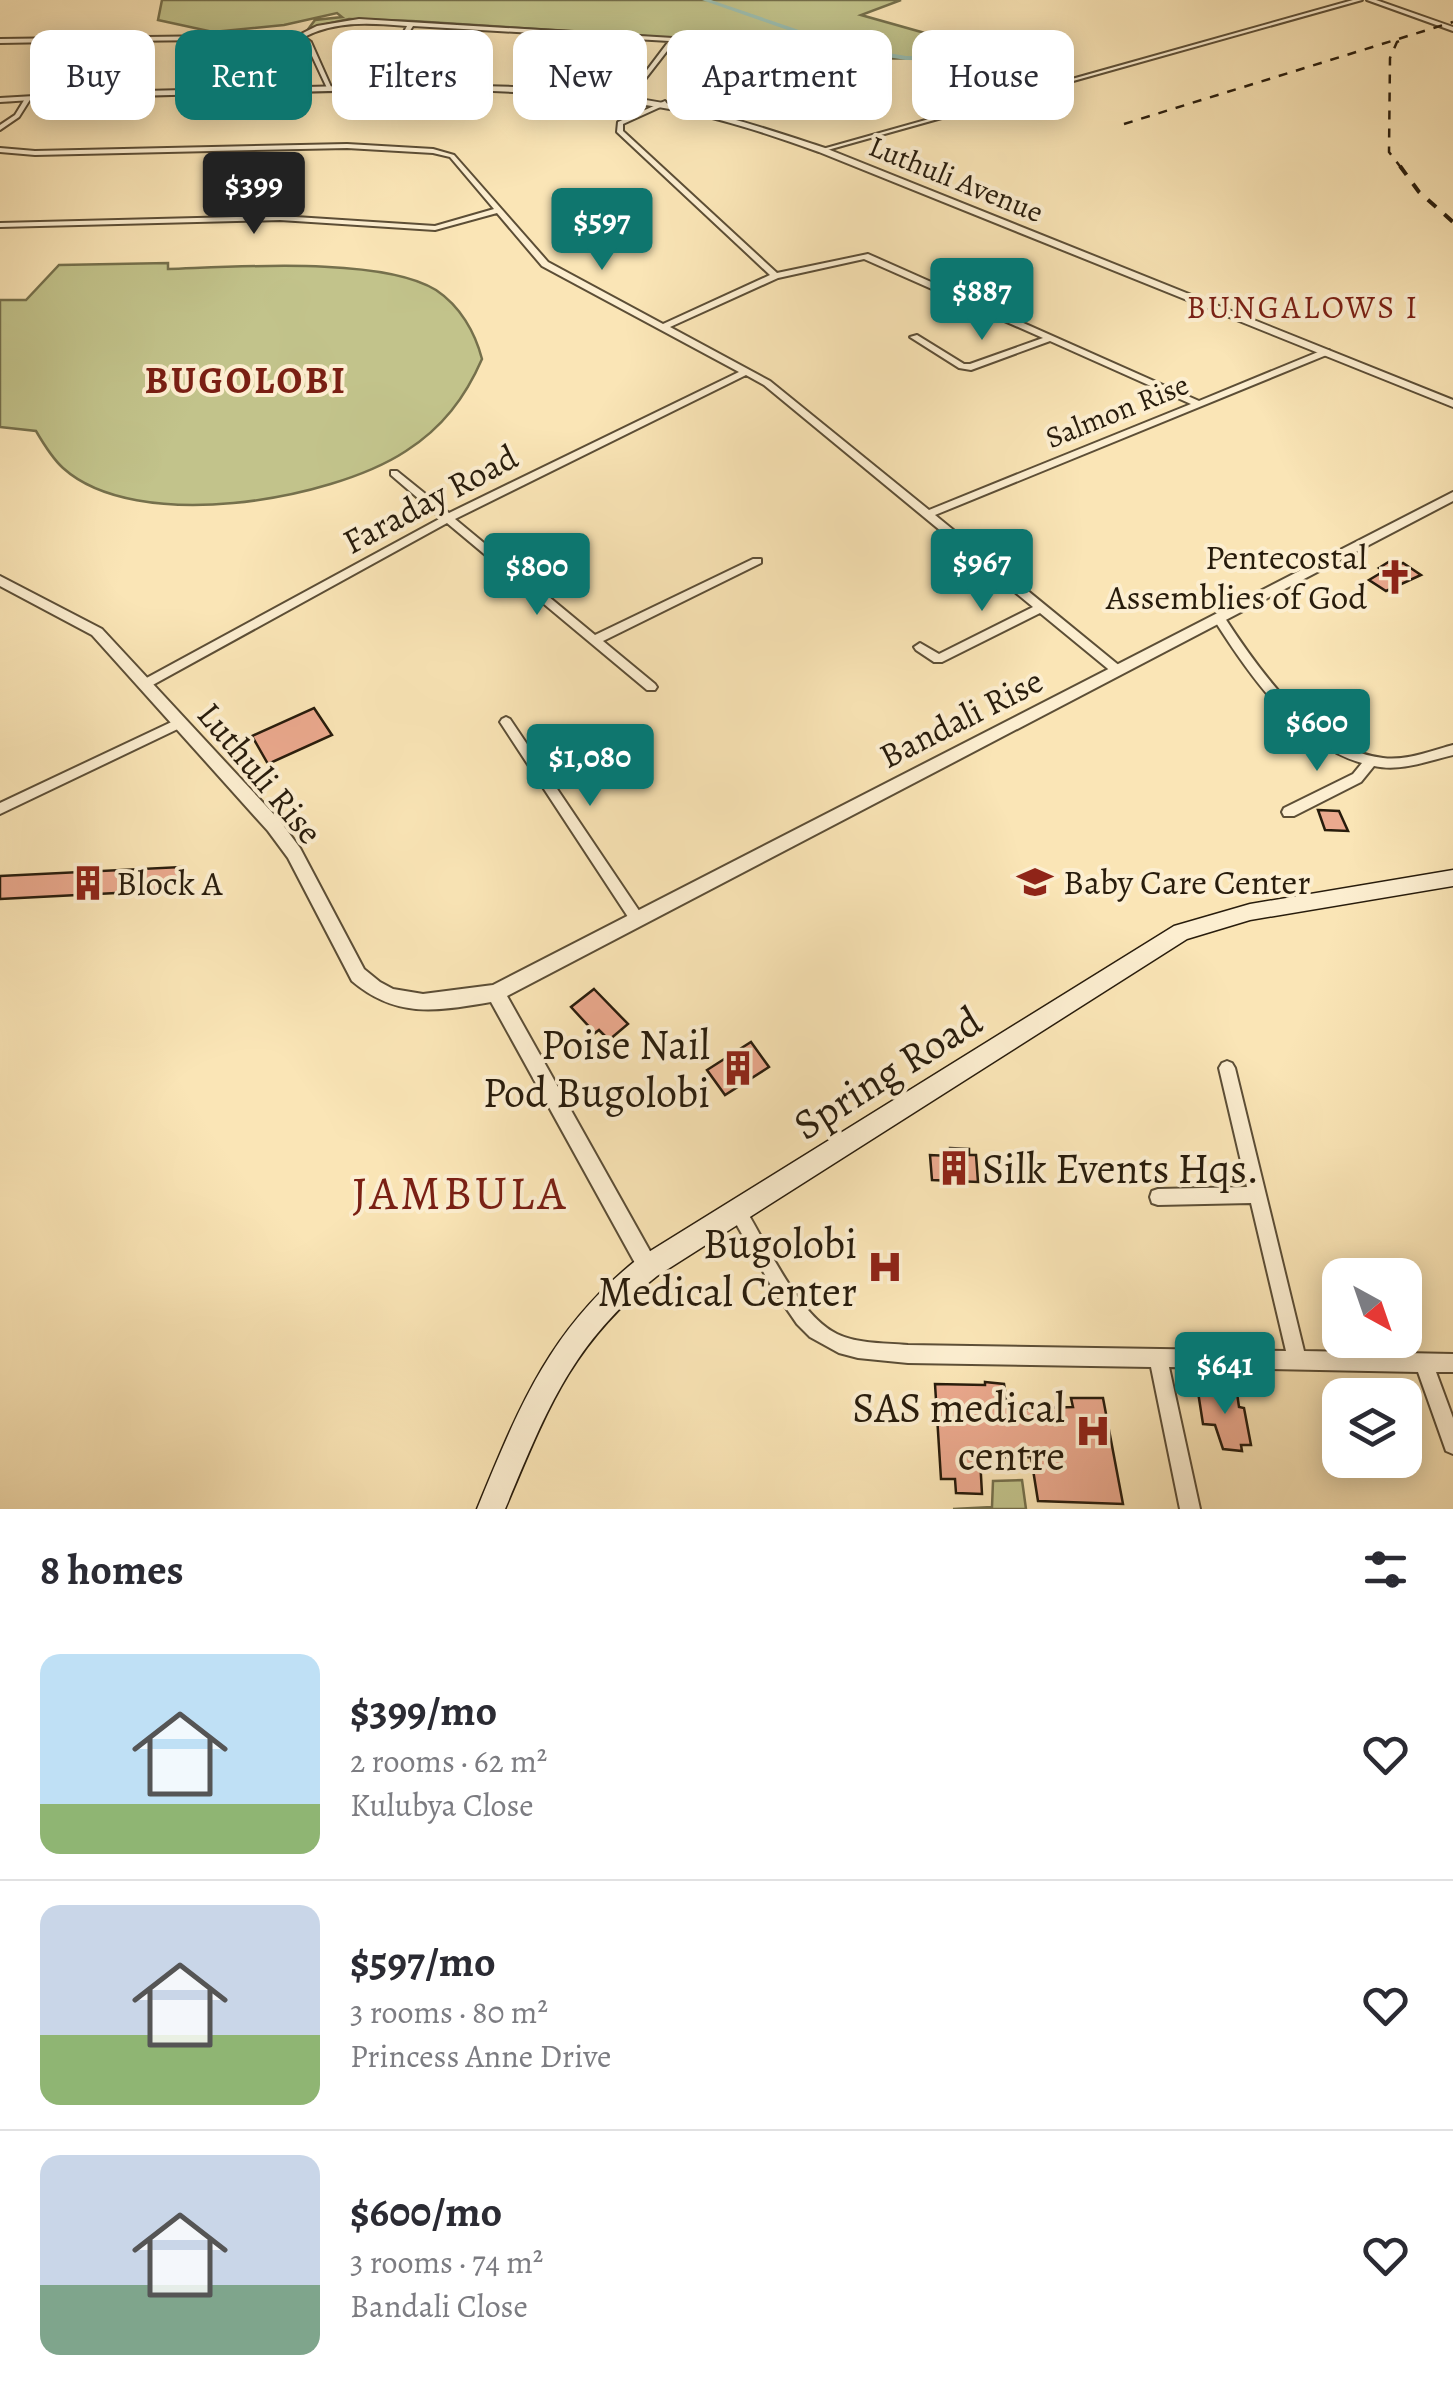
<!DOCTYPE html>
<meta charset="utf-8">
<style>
body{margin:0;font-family:Alegreya,serif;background:#f2f2f3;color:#2b2b33;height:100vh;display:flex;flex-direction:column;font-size:38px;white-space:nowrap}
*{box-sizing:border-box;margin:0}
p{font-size:32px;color:#7c7c81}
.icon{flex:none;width:55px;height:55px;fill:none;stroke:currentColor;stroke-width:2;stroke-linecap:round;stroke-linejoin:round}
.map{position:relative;height:1509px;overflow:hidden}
.panel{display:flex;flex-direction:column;background:#fff;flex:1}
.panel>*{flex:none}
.banner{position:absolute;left:30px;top:30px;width:1395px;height:90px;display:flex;gap:20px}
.needle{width:65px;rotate:140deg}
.tools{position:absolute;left:1322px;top:1258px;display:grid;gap:20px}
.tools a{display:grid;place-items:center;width:100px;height:100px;border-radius:20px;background:#fff;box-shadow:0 5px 25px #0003;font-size:50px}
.price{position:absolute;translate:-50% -85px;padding:0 22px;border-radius:10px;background:#0f766e;color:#fff;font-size:32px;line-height:65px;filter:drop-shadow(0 2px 5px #0008)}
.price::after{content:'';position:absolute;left:50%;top:60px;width:30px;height:22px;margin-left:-15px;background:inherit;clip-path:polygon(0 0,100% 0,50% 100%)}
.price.current{background:#222;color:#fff}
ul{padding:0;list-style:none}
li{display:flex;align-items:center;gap:30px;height:250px;padding:0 40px}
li+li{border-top:2px solid #e1e1e2}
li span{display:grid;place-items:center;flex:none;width:280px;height:200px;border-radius:20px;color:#555}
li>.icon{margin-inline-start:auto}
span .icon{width:120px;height:120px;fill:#fffc;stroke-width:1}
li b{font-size:42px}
h2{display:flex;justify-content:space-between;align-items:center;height:120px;padding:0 40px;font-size:42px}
.tag{padding:0 35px;border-radius:20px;background:#fff;box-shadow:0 5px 25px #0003;font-size:35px;line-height:90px}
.tag.current{background:#0f766e;color:#fff}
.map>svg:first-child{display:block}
.green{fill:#c2c38b;stroke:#75704c;stroke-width:2.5}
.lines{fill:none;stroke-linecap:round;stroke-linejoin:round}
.canal{fill:#9ebfb0;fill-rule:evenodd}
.building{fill:#eba98e;stroke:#281c0c;stroke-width:2.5}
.minor-casing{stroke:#5c4e36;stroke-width:4}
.tertiary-casing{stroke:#5c4e36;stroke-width:4}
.secondary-casing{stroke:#281c0c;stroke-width:3}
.minor{fill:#fceed0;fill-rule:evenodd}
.tertiary{fill:#fceed0;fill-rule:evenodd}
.secondary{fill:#fceed0;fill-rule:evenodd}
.rail-far1{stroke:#281c0c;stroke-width:2.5;stroke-dasharray:9 9;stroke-linecap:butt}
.rail{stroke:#281c0c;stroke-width:4;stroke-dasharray:11 11;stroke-linecap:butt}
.labels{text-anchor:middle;stroke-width:8;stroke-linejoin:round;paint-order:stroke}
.far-street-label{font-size:30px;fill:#281c0c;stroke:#fceed0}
.far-quarter-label{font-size:32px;letter-spacing:2.5px;fill:#7a1f14;stroke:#fceed0}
.street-label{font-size:35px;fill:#281c0c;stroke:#fceed0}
.poi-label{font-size:35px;fill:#281c0c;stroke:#fceed0;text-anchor:start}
.far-district-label{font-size:38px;font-weight:bold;letter-spacing:2.5px;fill:#7a1f14;stroke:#fceed0}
.near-poi-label{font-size:42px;fill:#281c0c;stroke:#fceed0;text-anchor:end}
.near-street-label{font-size:42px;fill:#281c0c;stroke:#fceed0}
.near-quarter-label{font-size:48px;letter-spacing:2.5px;fill:#7a1f14;stroke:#fceed0}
</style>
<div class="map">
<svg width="1453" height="1509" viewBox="0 0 1453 1509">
<rect width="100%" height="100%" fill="#fae5b6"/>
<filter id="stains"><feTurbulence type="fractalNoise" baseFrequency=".002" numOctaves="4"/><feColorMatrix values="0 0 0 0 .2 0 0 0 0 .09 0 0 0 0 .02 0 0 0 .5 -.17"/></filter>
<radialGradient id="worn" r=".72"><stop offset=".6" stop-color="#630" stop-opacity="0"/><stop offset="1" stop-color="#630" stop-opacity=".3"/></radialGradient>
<path class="green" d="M162,0H901L861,15L1010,57L985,63L973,58L810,59L645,36L412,21L349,19L309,28L315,20L342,17L337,13L284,25L213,32L158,20Z
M168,263V269C233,267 382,256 436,290C460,306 475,332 482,359C465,398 442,428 406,451C330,501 136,534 63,468C52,458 43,443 36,431L0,427V300H26L59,265Z
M1022,1480L1026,1509H953L992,1507L993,1481Z"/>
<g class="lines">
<path class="canal" d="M702,0H711L846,46L906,56L1000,57L1004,59L1000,61L906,60L845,50Z"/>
</g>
<path class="building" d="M1390,561L1397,566L1403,563L1421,575L1386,591L1369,580L1384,571L1379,568Z
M314,708L332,735L268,764L252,736Z
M1318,810L1339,811L1348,831L1325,830Z
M181,867L174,890L0,899V876Z
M594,989L628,1024L609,1040L599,1030L595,1033L571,1007Z
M751,1042L769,1067L725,1095L707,1070Z
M950,1148L969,1149V1155H976L978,1182L932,1180L930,1155L950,1156Z
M985,1382L1004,1384L1008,1409L1073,1407L1071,1398H1103L1123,1504L1038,1501L1031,1457L980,1458L982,1494L956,1493L955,1479H941L935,1384L985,1385Z
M1204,1384L1224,1386L1225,1392L1237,1393L1239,1407L1244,1408L1251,1445H1241L1242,1451L1223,1449L1215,1425L1203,1424L1198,1392L1206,1393Z"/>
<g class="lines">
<defs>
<path id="minor" d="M1353,0H1362L824,151L819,150Z
M359,19L673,38L811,60L808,62L674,42L629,100L626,98L669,41L413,26L401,45L398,43L407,26C372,23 337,20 304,37L311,42L332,89L327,88L306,43L299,39L119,41L77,97L74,95L113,41L0,43V39L299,35L317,26Z
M26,97L31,98L19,117L0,130V125L15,115Z
M665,101L667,104L623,124V131L777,273L868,254L1199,401L1323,350H1329V354L935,515L1121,667L1123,670L1121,673H1113L1040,613L942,662H934L916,650L914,647L920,643L939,654L1033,607L764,385L746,375L455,519L595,635L753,559H761V563L603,641L655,684L657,687L655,690H647L447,523L149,687H141L139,684L141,681L441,518L391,475V471H397L449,513L739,372L542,266L497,213L435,230L280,220L0,227V223L280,216L435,226L494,209L450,157L433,153L347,148L35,155L0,152V148L35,151L347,144L433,149L454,155L548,262L663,324L770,275L617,132L618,122ZM864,259L1043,338L970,364H964L917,335L910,337L959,368L971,370L1050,341L1191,404L929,510L770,381L670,327L778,278Z
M1219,614L1223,615C1258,669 1314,750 1383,758C1406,761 1431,751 1453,745V755C1427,761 1401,772 1374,766L1361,782L1294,816H1284L1282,812L1284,808L1353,774L1362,763C1297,745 1247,672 1213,618Z
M506,717L510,719L642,915L644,919L642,923L637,925L632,923L502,725L500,722L502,719Z
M180,718L184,720L186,723L184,726L0,814V803Z
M1227,1061L1232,1063L1235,1068L1304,1351L1453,1354V1372H1436L1453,1418V1454L1446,1451L1418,1372L1169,1367L1200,1509H1180L1151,1367L908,1363L858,1358L839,1353L810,1337L797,1324L773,1289L730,1213L732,1207L738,1205L744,1207C767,1244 798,1315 837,1334C858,1344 885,1343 908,1345L1286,1351L1251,1203L1158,1205L1152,1203L1150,1197L1152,1191L1158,1189L1247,1187L1219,1068L1222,1063Z"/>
<path id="tertiary" d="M1367,0H1376L1453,27V31Z
M347,86C460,84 573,84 684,107C732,117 779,133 825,148L1453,400V407L819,152C774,136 728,120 681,111C541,84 399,89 258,93C172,95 86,96 0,102V98L103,92Z
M1453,492V501L507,996L655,1260L658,1267L655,1274L648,1277L641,1274L491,1002C437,1011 397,1019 352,981L288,858L268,831L92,635L0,586V576L102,629L280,821L300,848L364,969L380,982L393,989L423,994L493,985Z"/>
<path id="secondary" d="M1453,870V886L1250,920L1187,939L657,1276C571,1343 546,1412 505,1509H477C519,1407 550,1328 639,1258L1174,926L1250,904Z"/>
</defs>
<use href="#minor" class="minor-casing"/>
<use href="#tertiary" class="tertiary-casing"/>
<use href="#secondary" class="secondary-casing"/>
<use href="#minor" class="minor"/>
<use href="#tertiary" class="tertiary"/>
<use href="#secondary" class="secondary"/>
<path class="rail-far1" d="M1124,124L1453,22
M1402,169L1389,152L1390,58L1397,42L1407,38"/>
<path class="rail" d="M1400,166L1419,192L1453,222"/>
</g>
<defs>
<symbol id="church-bare" viewBox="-9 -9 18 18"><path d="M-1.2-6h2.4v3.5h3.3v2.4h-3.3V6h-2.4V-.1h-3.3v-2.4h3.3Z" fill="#8f2418" stroke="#fceed0" stroke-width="2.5" paint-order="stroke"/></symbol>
<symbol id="school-bare" viewBox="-9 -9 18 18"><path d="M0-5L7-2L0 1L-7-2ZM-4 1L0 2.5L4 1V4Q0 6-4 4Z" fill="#8f2418" stroke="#fceed0" stroke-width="2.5" paint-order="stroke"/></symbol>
<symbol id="building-bare" viewBox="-9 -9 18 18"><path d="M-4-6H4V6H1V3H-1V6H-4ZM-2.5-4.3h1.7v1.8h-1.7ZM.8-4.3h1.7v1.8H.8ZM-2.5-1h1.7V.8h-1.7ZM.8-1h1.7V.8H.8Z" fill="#8f2418" stroke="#fceed0" stroke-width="2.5" paint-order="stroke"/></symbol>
<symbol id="hospital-bare" viewBox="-9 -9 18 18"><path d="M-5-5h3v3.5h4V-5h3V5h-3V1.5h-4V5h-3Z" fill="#8f2418" stroke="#fceed0" stroke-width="2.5" paint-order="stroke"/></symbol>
</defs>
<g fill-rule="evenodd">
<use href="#church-bare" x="1370" y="552" width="50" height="50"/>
<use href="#school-bare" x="1010" y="857" width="50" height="50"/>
<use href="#building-bare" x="63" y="858" width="50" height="50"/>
<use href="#building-bare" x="713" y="1043" width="50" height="50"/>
<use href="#building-bare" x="929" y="1143" width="50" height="50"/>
<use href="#hospital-bare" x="860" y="1242" width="50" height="50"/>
<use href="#hospital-bare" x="1068" y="1406" width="50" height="50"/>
</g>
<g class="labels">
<g class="far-street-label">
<text transform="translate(956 179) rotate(22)" y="10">Luthuli Avenue</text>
<text transform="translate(1117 411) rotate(-22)" y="10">Salmon Rise</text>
</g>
<g class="far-quarter-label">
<text x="1303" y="318">BUNGALOWS I</text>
</g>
<g class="street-label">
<text transform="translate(430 499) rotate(-28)" y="12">Faraday Road</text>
<text transform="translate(961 718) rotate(-27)" y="12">Bandali Rise</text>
<text transform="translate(260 773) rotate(50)" y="12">Luthuli Rise</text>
</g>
<g class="poi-label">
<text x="1367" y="569" text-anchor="end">Pentecostal<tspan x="1367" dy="40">Assemblies of God</tspan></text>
<text x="1063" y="894">Baby Care Center</text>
<text x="116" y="895">Block A</text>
</g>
<g class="far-district-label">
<text x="246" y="393">BUGOLOBI</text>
</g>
<g class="near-poi-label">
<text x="710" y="1059">Poise Nail<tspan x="710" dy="48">Pod Bugolobi</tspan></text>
<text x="982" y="1183" text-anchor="start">Silk Events Hqs.</text>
<text x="857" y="1258">Bugolobi<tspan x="857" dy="48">Medical Center</tspan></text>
<text x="1065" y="1422">SAS medical<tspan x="1065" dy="48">centre</tspan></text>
</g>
<g class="near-street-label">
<text transform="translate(887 1072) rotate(-32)" y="15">Spring Road</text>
</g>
<g class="near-quarter-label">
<text x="460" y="1209">JAMBULA</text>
</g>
</g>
<rect width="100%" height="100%" filter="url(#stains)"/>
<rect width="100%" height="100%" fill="url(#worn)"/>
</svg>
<div class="tools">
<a><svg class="needle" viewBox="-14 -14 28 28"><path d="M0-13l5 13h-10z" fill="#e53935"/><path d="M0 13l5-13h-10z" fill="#7c7c81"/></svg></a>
<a><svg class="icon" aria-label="layers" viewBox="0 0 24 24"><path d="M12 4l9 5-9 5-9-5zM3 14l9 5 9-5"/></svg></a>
</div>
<b class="price current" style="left:254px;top:237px">$399</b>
<b class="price" style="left:602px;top:273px">$597</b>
<b class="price" style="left:982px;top:343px">$887</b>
<b class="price" style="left:982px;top:614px">$967</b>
<b class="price" style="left:537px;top:618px">$800</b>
<b class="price" style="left:1317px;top:774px">$600</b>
<b class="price" style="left:590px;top:809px">$1,080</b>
<b class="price" style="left:1225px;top:1417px">$641</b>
<div class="banner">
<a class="tag">Buy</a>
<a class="tag current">Rent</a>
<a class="tag">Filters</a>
<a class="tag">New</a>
<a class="tag">Apartment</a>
<a class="tag">House</a>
</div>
</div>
<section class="panel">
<h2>8 homes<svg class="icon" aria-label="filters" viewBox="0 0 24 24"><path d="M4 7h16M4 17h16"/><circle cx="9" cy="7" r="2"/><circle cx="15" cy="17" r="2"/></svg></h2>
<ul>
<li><span style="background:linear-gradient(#bfe0f5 75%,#8fb573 0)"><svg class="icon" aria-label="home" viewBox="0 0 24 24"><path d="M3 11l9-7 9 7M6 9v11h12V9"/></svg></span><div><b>$399/mo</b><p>2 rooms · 62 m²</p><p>Kulubya Close</p></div><svg class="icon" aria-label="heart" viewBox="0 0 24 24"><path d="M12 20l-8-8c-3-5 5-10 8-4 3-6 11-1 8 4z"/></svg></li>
<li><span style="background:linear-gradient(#c9d6e8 65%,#8fb573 0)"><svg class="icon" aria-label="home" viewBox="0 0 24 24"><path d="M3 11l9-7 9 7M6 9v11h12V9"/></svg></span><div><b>$597/mo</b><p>3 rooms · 80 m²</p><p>Princess Anne Drive</p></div><svg class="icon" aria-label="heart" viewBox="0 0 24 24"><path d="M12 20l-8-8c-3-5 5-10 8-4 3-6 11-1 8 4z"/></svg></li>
<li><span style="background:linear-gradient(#c9d6e8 65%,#7fa58c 0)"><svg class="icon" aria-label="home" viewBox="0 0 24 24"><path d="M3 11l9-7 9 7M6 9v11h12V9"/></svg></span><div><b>$600/mo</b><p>3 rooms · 74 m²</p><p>Bandali Close</p></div><svg class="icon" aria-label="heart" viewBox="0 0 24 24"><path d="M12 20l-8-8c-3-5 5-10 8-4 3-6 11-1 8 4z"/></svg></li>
</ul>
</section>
